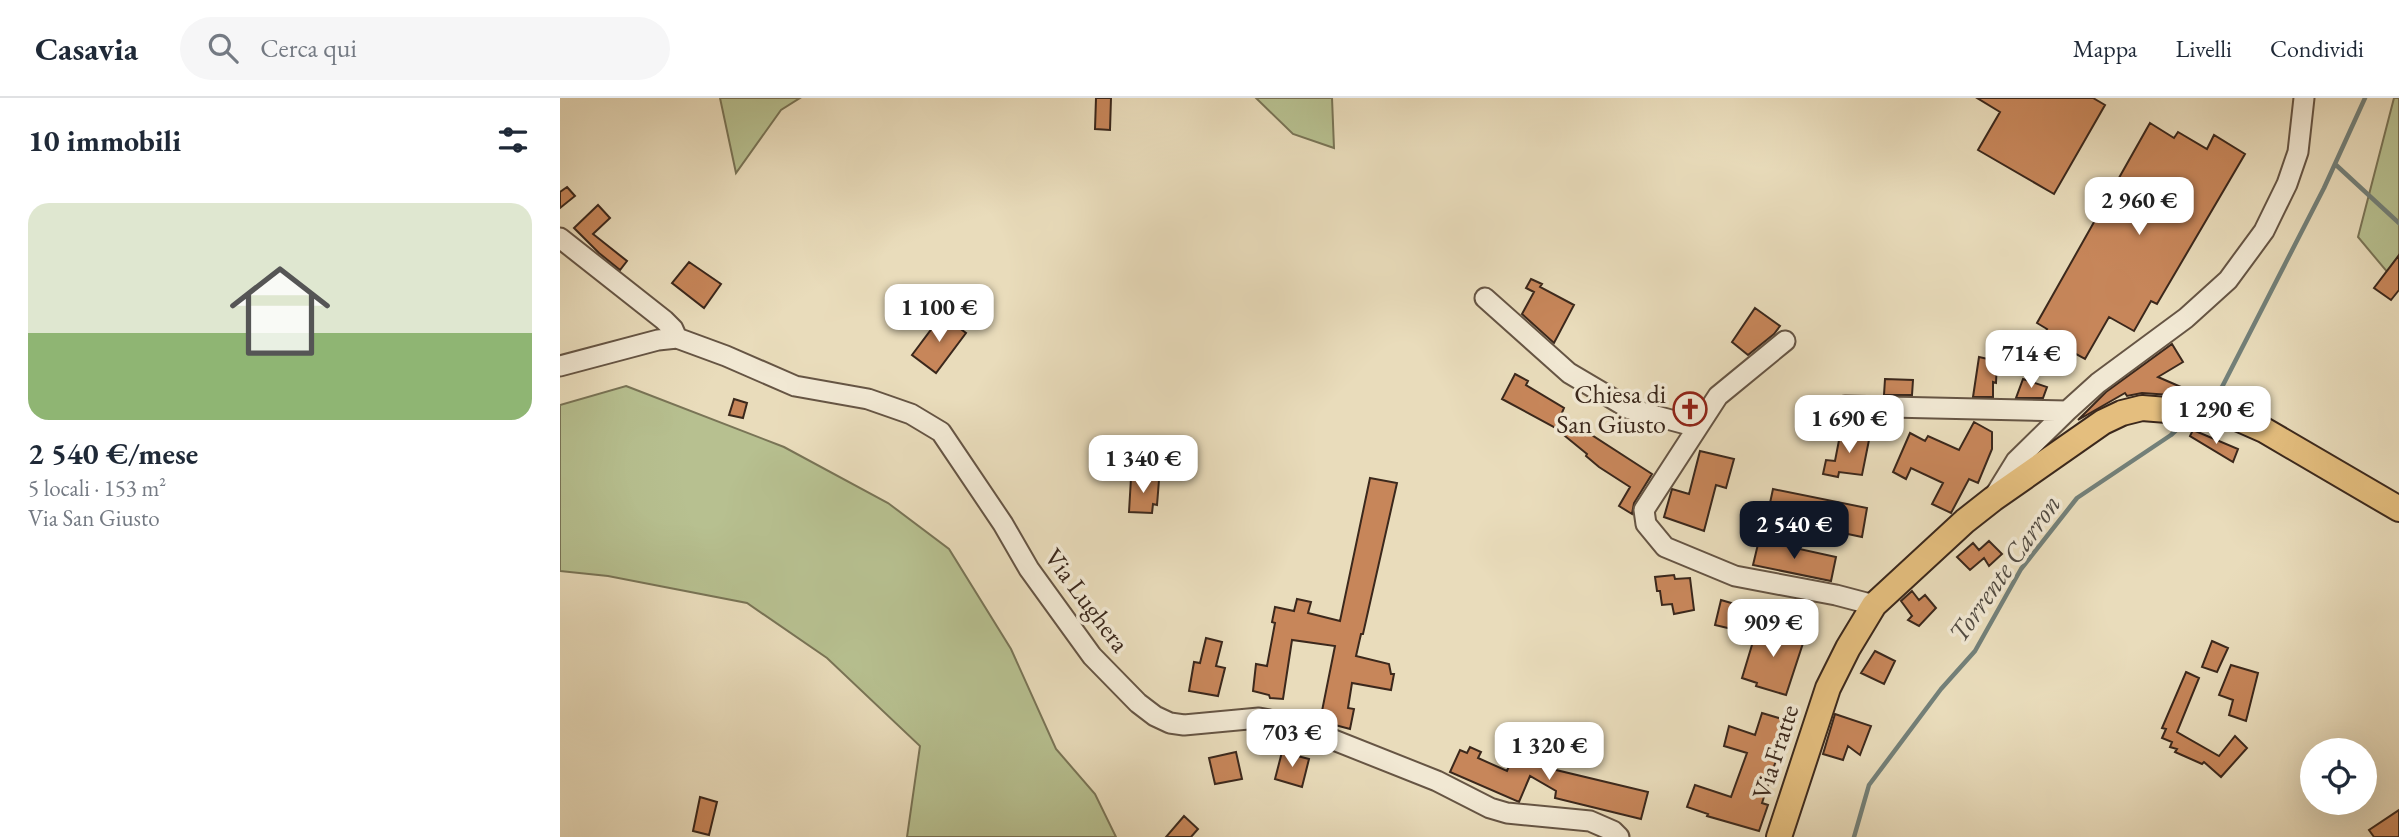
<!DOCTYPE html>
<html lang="it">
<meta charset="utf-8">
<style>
body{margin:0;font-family:"EB Garamond",serif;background:#f6f6f7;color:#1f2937;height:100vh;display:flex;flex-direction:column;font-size:26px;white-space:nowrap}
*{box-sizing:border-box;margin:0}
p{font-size:23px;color:#747a83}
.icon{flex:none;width:38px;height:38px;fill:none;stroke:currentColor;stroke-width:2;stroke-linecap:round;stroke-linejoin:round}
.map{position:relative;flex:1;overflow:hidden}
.panel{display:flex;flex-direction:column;background:#fff;width:560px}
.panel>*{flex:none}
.fabs{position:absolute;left:1740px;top:640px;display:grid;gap:14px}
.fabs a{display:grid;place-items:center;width:77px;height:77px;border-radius:50%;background:#fff;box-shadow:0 7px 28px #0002;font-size:35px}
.price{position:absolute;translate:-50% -60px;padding:0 16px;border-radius:14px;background:#fff;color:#222;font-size:23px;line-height:46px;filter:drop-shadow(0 2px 4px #0008)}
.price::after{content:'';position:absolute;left:50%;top:42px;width:21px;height:16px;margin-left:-10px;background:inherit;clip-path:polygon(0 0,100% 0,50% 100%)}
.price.current{background:#111827;color:#fff}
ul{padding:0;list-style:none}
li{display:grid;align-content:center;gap:14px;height:371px;padding:0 28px}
li span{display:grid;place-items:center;height:217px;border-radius:21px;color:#555}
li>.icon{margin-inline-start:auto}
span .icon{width:126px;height:126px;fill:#fffc;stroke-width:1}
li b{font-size:30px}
h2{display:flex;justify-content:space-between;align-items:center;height:84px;padding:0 28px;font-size:30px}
header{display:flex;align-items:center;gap:42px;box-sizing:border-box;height:98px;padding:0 35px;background:#fff;border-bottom:2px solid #e0e1e3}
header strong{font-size:33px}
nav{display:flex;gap:38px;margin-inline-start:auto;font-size:24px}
.search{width:490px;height:63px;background:#f6f6f7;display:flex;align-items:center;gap:18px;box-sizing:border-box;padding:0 24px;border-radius:38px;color:#747a83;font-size:26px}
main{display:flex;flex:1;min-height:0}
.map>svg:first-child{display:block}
.green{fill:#b7c090;stroke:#797456;stroke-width:2}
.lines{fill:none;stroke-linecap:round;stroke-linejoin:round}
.stream{stroke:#738079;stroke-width:4.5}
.building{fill:#c7865a;stroke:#3b281c;stroke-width:2}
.minor-casing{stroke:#654;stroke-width:23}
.major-casing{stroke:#3b281c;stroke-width:28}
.minor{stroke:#f1e8d3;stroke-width:19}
.major{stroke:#e4be7e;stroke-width:24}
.labels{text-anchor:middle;stroke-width:7;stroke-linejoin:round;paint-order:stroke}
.poi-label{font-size:26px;fill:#3b281c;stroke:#f1e8d3;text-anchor:end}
.street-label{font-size:26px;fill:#3b281c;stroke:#f1e8d3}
.water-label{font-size:28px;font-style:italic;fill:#524c43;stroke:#f1e8d3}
</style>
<header>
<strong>Casavia</strong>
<div class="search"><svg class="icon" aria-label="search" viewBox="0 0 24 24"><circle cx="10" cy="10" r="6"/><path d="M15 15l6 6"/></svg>Cerca qui</div>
<nav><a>Mappa</a><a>Livelli</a><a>Condividi</a></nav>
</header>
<main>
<section class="panel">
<h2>10 immobili<svg class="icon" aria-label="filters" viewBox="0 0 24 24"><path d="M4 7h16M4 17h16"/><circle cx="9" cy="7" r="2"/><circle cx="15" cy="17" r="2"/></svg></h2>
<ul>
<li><span style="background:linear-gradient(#dfe7d0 60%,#8fb573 0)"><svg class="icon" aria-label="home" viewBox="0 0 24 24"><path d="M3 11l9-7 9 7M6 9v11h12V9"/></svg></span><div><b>2 540 €/mese</b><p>5 locali · 153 m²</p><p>Via San Giusto</p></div></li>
</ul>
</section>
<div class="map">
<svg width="1839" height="739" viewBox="0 0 1839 739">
<rect width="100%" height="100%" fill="#e9dcbb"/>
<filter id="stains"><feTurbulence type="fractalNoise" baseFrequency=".00286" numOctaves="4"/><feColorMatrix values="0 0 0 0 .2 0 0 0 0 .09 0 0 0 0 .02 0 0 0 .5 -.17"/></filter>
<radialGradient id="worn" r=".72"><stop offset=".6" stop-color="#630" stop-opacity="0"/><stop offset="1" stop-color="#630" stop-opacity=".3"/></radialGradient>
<path class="green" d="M160,0H240L221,12L176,75Z
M696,0H772L774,50L733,36Z
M1834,0H1839V188L1798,139Z
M66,288L224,349L328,405L389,451L451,551L496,651L535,696L556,739H347L360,648L267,560L187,505L48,478L0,473V307Z"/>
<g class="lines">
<path class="stream" d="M1775,66L1839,125
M1644,306L1662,289L1764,90L1805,0
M1294,739L1309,687L1381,591L1415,553L1461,471L1517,400L1611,337L1627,322"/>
</g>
<path class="building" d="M536,0H551L550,32L535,31Z
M1417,0H1533L1545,7L1494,96L1418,52L1440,14Z
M1590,25L1614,40L1618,34L1647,51L1654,37L1685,56L1597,206L1591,203L1574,233L1549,219L1525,261L1483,238L1487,231L1477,225Z
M7,89L15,98L0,110V94Z
M38,107L50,120L33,136L67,163L60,172L39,155L14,130Z
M1839,157V192L1831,202L1814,190Z
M129,164L161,186L144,210L112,185Z
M971,181L982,186L980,189L1014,207L994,245L962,216L974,194L966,190Z
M1195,210L1220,228L1214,236L1188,257L1172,244Z
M382,217L406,235L376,275L352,257Z
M1612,246L1623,264L1598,279L1628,292L1625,298L1582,295L1567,298L1565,295L1518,322L1546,294Z
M1419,259L1437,263L1436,285L1433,284V299H1413Z
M955,276L968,283L966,287L1004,310L1001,317L1092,376L1074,405L1072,416L1059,408L1070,389L1039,369L1026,358L1027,356L994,329L942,301Z
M1325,281L1353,282L1352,297H1324Z
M1463,281L1487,289L1483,300H1456Z
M1122,298L1138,306L1132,315L1118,311L1117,307Z
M174,301L187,305L183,320L169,317Z
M1414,324L1432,334V351L1418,385L1409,381L1391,415L1372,406L1383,385L1351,370L1346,381L1333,374L1350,335L1365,343L1368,338L1399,352Z
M1281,332L1310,337L1302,377L1279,374L1278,379L1263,376L1266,362L1275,363Z
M1633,332L1678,351L1673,364L1630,338Z
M1140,353L1174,361L1166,390L1156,387L1144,433L1104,419L1112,391L1129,396Z
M571,380L599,382L597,407L593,406L592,415L569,414Z
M810,380L837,385L803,536H801L796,558L829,566L831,576H834L831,592L792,585L788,610L794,611L790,631L760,623L775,548L732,542L723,601L710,600L709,597L693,593L696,566L707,568L715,525L712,524L715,509L734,513L737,501L751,504L748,515L780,523Z
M1213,391L1307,410L1302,439L1207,419Z
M1199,442L1276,459L1271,483L1193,467Z
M1429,443L1442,456L1429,468L1424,460L1410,472L1397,459L1413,445L1419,452Z
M1114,477L1115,481L1130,480L1134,512L1114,516L1112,506L1102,507L1100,493H1097L1095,479Z
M1352,493L1359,502L1365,497L1376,510L1359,528L1348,522L1352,518L1341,503Z
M1161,502L1178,507L1172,531L1155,527Z
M1198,527L1215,532L1216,529L1245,539L1226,597L1196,588L1197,585L1182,580Z
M646,540L662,544L656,568L665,570L658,598L629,593L634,564L640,565Z
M1652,543L1668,550L1657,574L1642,569Z
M1315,553L1335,563L1324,586L1301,575Z
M1671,567L1698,575L1686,623L1669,617L1673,602L1659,597Z
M1626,574L1639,580L1617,634L1659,658L1675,638L1687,650L1661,679L1644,664L1642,666L1615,654L1617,651L1610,649L1612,644L1602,640L1606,631L1602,630Z
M1202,615L1229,623L1202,705L1208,707L1199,733L1147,718L1148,716L1127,709L1135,687L1171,699L1187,655L1164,648L1169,628L1195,637Z
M1275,616L1311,628L1300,657L1288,648L1283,662L1263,656Z
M958,647L995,666L992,671L1088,694L1081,721L995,700L996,693L970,678L959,704L890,674L900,652L907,655L910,649L921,654L918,660L947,673Z
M676,654L682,681L655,686L649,660Z
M722,654L749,661L742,689L715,681Z
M140,699L157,704L149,737L133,733Z
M1839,712V739H1814L1809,732Z
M624,718L638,731L631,739H606Z"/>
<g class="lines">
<defs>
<path id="minor" d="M0,140L104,222L113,231L117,240
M925,200L1009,275L1070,311L1137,329
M1225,243L1158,298L1084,412L1086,426L1105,449L1175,478L1276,497L1314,507
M0,268L98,242L117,240L166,258L235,288L308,301L351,316L381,334L443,426L469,471L532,558L578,605L595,618L610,625L624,627L699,620L736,627L877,683L930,710L947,715L1030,723L1053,733L1059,739
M1285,308L1507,313
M1435,397L1456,363L1507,313L1538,285L1626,220L1668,182L1704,133L1727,86L1738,54L1744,0"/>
<path id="major" d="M1219,739L1268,590L1288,550L1314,507L1405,423L1433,401L1543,324L1562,315L1582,310L1670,317L1704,332L1839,411"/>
</defs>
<use href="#minor" class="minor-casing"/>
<use href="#major" class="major-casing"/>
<use href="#minor" class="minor"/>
<use href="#major" class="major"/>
</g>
<defs>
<symbol id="church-ring" viewBox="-11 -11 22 22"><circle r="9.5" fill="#f1e8d3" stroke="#8f2418" stroke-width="1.5"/><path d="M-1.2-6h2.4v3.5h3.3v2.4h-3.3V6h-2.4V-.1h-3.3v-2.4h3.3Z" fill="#8f2418"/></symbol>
</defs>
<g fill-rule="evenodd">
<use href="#church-ring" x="1111" y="292" width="38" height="38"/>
</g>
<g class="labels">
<g class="poi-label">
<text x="1106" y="305">Chiesa di<tspan x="1106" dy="30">San Giusto</tspan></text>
</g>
<g class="street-label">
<text transform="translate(527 502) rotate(53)" y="9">Via Lughera</text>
<text transform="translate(1215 654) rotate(-72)" y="9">Via Fratte</text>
</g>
<g class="water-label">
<text transform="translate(1444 470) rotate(-55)" y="10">Torrente Carron</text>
</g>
</g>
<rect width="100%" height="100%" filter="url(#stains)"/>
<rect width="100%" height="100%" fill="url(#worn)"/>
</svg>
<div class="fabs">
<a><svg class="icon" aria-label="locate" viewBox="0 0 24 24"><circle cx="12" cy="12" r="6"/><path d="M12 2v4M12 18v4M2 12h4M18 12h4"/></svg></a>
</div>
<b class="price" style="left:1579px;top:139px">2 960 €</b>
<b class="price" style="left:379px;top:246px">1 100 €</b>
<b class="price" style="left:1471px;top:292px">714 €</b>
<b class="price" style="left:1656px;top:348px">1 290 €</b>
<b class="price" style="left:1289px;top:357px">1 690 €</b>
<b class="price" style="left:583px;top:397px">1 340 €</b>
<b class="price current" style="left:1234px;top:463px">2 540 €</b>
<b class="price" style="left:1213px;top:561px">909 €</b>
<b class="price" style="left:732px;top:671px">703 €</b>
<b class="price" style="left:989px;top:684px">1 320 €</b>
</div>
</main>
